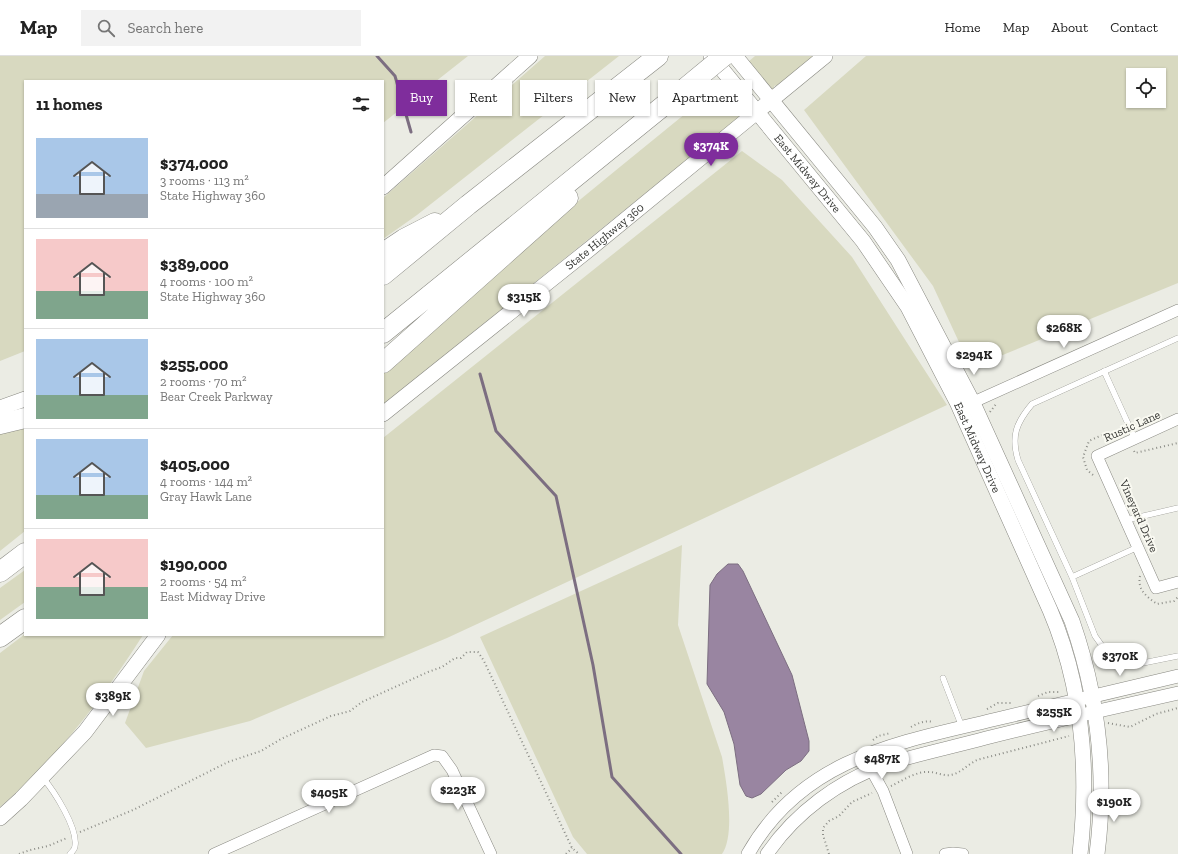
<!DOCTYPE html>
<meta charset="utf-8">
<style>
body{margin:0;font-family:"Zilla Slab",serif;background:#f2f2f2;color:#222;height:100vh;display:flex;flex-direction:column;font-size:15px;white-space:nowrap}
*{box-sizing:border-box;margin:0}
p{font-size:13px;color:#767676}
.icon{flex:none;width:22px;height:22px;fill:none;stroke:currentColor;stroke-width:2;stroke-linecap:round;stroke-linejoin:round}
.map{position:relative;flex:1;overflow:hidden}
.details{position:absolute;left:24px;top:24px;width:360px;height:556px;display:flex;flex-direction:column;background:#fff;border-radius:0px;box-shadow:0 1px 3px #0004}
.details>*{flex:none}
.top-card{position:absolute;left:396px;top:24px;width:380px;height:36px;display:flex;gap:8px}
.fabs{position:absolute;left:1126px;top:12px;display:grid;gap:8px}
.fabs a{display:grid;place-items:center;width:40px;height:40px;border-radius:0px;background:#fff;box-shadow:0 1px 3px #0004;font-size:20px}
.price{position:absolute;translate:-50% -34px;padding:0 9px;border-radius:14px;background:#fff;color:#222;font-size:13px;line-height:26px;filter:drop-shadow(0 1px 2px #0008)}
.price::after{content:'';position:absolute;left:50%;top:24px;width:12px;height:9px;margin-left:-6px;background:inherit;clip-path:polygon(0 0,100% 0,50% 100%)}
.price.active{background:#7f2d9c;color:#fff}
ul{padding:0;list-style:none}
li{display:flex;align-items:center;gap:12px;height:100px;padding:0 12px}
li+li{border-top:1px solid #e0e0e0}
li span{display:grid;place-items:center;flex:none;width:112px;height:80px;border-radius:0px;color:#555}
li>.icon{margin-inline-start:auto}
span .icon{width:48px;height:48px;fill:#fffc;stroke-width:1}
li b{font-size:17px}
h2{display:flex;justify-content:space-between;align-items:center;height:48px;padding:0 12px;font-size:17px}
.pill{padding:0 14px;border-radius:0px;background:#fff;box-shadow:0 1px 3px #0004;font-size:14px;line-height:36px}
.pill.active{background:#7f2d9c;color:#fff}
header{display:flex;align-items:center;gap:24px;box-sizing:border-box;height:56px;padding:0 20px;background:#fff;border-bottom:1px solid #e0e0e0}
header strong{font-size:19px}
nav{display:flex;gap:22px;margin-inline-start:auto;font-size:14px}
.search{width:280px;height:36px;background:#f2f2f2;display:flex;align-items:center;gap:10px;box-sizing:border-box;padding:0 14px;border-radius:0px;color:#767676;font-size:15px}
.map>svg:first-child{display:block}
.green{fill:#d8d9c0;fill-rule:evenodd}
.water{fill:#9985a1;stroke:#7c6e81}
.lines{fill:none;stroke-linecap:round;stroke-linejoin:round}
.stream{stroke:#7c6e81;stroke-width:3}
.service-casing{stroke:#888881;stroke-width:6}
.minor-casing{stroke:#888881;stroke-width:12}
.tertiary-casing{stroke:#888881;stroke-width:14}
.secondary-casing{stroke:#888881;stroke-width:16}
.motorway-casing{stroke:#888881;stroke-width:21}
.path{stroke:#8e8f89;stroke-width:2;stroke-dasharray:1 3;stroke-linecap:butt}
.service{stroke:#fff;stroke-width:5.5}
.minor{stroke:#fff;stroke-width:11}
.tertiary{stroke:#fff;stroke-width:13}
.secondary{stroke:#fff;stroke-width:15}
.motorway{stroke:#fff;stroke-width:20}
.motorway-bridge-casing{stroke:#888881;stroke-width:21;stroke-linecap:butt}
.motorway-bridge{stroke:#fff;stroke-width:20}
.labels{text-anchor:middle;stroke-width:4;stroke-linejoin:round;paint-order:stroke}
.street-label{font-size:12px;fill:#383936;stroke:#f9f9f1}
</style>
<header>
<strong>Map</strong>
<div class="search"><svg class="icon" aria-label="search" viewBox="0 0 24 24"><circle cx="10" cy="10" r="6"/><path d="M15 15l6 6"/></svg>Search here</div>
<nav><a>Home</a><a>Map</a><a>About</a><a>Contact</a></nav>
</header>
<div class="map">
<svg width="1178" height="798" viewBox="0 0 1178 798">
<rect width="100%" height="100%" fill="#ebece4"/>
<path class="green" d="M0,0H468L383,67V25H25V295L0,305Z
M545,0H619L417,159L383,183V142Z
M755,0H815L778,29L774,30V33H771L748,6Z
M866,0H1178V227L971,312L933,230L804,54ZM1133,19H1159V45H1133Z
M724,26L745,53L741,60L383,349V317C490,213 609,121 724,26Z
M742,95L782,124L852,201L947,349L447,582L250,665L146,692L125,667L144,615L173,579H383V382Z
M25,368V475L0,495V374Z
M682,489L678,569L722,701C726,724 736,778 722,798H587L573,781L480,581Z
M25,514V546L0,564V532Z
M25,578L143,579C103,642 57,702 0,751V597Z"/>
<path class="water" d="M728,508H738L743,515L792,619L809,685V695L801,705L786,714L761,738L752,742L746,740L740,729L734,688L724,656L707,628L710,529L717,518Z"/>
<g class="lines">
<path class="stream" d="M377,0L395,20L411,76
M480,318L496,375L556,440L593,609L612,721L681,798"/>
<defs>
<path id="service" d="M1178,282L1032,348C1016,367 1011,380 1018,404L1072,521L1095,580L1105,594L1116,604L1133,609L1178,600
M1104,315L1135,383
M1126,464L1178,452
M1072,521L1138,491
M943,622L962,671
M43,722C54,735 78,772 75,790C75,792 72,796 70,798"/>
<path id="minor" d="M967,349L1178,254
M1178,363L1097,400L1156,532L1178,526
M872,715L883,735L907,798
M214,798L434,699L442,700L452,714L491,798
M945,798L953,797L963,798"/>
<path id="tertiary" d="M748,798C803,700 902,686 1001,662C1060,648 1119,634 1178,620
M767,798C795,757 839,724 887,708C919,698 953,691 986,682C1050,666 1114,651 1178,637"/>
<g id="secondary">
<path id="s1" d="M711,0L863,185L908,251L957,346L1050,554C1083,631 1089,715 1080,798"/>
<path d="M735,0L875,171L898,204L973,347L1072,565C1098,640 1107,720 1097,798"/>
<path d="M383,131L530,0"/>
<path d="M0,352L25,343"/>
<path id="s2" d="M383,358L592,191L825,0"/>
<path d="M0,762L21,743L85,676L158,579"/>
</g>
<path id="motorway" d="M383,197L404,183L435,167
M383,219L468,149L658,0
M383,277L684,33
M383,307L568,142
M0,368L25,362
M0,516L25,497
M0,581L25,563"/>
</defs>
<use href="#service" class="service-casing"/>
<use href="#minor" class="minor-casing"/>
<use href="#tertiary" class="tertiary-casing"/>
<use href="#secondary" class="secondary-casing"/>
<use href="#motorway" class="motorway-casing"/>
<path class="path" d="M990,356L996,348
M1134,395L1135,397L1178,387
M1093,419L1087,414L1083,401L1089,385L1102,379L1113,380
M1140,520C1137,534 1147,541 1157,548L1174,545L1178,541
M1038,640L1048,636H1059
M987,653L998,647H1011
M1108,667L1130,671L1156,658L1178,652
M911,671C918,667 925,664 933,666
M873,684L878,680L891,677
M891,730C902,725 916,715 929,716C936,716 943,720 950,719C960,718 968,708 977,704L1069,680
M772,746L783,735
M80,776L133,754L228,706L261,695L281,683L331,660L350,655L362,646L428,616L442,611L455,602H461L467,596H478L484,605L572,792L579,798
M19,798L30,794L48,790L67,782
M566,798L572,792
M829,798L823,779V772L829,765L839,760L852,746L872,737"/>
<use href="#service" class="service"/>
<use href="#minor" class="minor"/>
<use href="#tertiary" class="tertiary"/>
<use href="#secondary" class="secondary"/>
<use href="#motorway" class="motorway"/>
<defs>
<path id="motorway-bridge" d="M684,33L724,0"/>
</defs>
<use href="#motorway-bridge" class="motorway-bridge-casing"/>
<use href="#motorway-bridge" class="motorway-bridge"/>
</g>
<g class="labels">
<g class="street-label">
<text dy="4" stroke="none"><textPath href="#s1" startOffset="152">East Midway Drive</textPath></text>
<text dy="4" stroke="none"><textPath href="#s2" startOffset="284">State Highway 360</textPath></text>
<text transform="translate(1132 370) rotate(-24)" y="4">Rustic Lane</text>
<text dy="4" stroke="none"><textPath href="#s1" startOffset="476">East Midway Drive</textPath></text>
<text transform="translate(1139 460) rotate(66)" y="4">Vineyard Drive</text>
</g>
</g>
</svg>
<div class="fabs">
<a><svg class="icon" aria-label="locate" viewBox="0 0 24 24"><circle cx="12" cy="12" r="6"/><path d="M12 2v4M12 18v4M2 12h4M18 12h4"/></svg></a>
</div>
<b class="price active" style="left:711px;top:111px">$374K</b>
<b class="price" style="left:524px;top:262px">$315K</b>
<b class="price" style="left:1064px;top:293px">$268K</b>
<b class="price" style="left:974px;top:320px">$294K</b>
<b class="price" style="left:1120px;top:621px">$370K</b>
<b class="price" style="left:113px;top:661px">$389K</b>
<b class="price" style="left:1054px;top:677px">$255K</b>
<b class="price" style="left:882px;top:724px">$487K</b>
<b class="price" style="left:458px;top:755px">$223K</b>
<b class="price" style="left:329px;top:758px">$405K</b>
<b class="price" style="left:1114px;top:767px">$190K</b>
<div class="top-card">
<a class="pill active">Buy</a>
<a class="pill">Rent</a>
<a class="pill">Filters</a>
<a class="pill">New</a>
<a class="pill">Apartment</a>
</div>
<section class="details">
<h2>11 homes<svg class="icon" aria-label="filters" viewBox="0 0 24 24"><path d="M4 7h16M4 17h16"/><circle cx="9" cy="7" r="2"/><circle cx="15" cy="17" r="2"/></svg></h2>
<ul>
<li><span style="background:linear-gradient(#a9c7e8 70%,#9aa5b1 0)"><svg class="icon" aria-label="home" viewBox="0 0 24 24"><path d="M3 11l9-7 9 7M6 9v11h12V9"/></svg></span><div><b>$374,000</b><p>3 rooms · 113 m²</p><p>State Highway 360</p></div></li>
<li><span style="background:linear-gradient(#f6c9c9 65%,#7fa58c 0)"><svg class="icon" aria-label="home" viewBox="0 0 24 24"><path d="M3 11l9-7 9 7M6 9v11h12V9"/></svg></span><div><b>$389,000</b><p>4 rooms · 100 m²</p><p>State Highway 360</p></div></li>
<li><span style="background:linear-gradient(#a9c7e8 70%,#7fa58c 0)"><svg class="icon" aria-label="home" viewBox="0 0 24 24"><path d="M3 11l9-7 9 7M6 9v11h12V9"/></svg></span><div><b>$255,000</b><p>2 rooms · 70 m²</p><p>Bear Creek Parkway</p></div></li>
<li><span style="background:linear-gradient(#a9c7e8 70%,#7fa58c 0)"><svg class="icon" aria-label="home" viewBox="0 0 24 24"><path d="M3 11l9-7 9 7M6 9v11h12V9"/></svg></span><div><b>$405,000</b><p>4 rooms · 144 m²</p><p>Gray Hawk Lane</p></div></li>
<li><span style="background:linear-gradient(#f6c9c9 60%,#7fa58c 0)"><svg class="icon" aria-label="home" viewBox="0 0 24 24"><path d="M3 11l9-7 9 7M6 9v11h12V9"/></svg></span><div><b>$190,000</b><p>2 rooms · 54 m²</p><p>East Midway Drive</p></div></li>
</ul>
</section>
</div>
